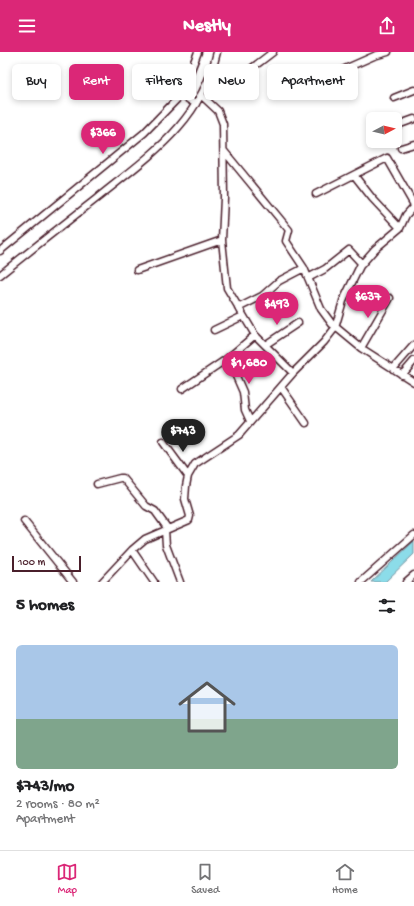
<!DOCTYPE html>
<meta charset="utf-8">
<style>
body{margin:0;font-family:"Gochi Hand",sans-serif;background:#f6f6f6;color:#202124;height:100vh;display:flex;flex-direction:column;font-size:15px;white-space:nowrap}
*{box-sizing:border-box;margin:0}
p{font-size:13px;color:#757577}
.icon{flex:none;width:22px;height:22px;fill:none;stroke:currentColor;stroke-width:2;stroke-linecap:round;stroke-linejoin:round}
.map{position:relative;height:530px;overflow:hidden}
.panel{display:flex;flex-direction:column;background:#fff;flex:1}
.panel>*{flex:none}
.banner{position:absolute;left:12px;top:12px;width:390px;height:36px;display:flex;gap:8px}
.needle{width:26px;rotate:83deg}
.controls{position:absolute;left:366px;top:60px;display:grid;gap:8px}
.controls a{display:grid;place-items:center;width:36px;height:36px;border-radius:6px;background:#fff;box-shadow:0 2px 6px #0003;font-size:20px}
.scale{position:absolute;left:12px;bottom:10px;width:69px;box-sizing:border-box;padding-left:4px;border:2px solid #4a1f2b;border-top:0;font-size:11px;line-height:14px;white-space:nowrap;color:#4a1f2b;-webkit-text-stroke:3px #fff;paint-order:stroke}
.price{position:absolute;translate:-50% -34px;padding:0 9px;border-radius:14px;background:#db2777;color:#fff;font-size:13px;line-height:26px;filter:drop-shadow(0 1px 2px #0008)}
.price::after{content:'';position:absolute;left:50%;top:24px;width:12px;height:9px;margin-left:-6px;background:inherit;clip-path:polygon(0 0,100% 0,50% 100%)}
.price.on{background:#222;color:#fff}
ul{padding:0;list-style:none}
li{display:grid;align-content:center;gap:8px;height:212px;padding:0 16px}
li span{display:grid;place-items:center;height:124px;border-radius:6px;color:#555}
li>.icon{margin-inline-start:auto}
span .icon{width:72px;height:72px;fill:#fffc;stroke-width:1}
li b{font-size:17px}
h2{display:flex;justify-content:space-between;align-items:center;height:48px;padding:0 16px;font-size:17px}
.chip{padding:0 14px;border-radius:6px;background:#fff;box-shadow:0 2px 6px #0003;font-size:14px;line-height:36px}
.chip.on{background:#db2777;color:#fff}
header{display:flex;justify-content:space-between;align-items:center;height:52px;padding:0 16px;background:#db2777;color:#fff;font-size:18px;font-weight:700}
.menu{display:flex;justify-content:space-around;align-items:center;height:56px;border-top:1px solid #e0e0e0;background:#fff;font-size:11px;color:#757577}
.menu a{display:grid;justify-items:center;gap:2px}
.menu .on{color:#db2777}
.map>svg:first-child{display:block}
.water{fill:#8cdce9;stroke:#72909d}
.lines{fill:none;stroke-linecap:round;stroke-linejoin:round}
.minor-casing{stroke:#4a1f2b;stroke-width:9}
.minor{stroke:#fff;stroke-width:6}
</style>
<header><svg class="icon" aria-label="menu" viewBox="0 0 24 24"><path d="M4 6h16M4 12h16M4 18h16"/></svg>Nestly<svg class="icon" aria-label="share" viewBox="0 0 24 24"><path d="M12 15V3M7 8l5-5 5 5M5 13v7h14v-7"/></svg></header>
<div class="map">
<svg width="414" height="530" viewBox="0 0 414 530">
<rect width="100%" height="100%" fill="#fff"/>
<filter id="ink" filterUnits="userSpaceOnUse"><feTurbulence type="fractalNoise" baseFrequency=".025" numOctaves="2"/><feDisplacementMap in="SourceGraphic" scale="8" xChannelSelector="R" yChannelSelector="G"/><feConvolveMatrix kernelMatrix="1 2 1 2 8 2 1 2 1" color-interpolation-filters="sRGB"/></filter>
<g filter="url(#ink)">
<path class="water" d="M414,489V502L385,530H371Z"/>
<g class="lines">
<defs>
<path id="minor" d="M340,19L374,4L388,0
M205,37L235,29L273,0
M181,43L196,52
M202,44L218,59L223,72L224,146L222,188L227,236L255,283L293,321
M394,46L414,38
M395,74L414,67
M372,83H373
M401,96L414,92
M224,99L289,178L286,189L304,216L321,257L332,272L361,296L414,330
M354,123L372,146L400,176
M316,142L387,106L414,153
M0,199L144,81L181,43L198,0
M137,218L222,188
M0,223C32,197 64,172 96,147C149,104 201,71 217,0
M308,226L325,217L349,198L362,212
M238,256L262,244L279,229L304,216
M214,278L243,264
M265,293L298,271
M361,296L390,246
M228,306L243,340L245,358L250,369
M393,317L414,293
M402,323L414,309
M281,335L306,371
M182,337L228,306L255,283
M163,390L188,424
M97,432L120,426H123L146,454L155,459L168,477
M24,469L73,530
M165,478L166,493L180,530
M132,498L154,530
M102,530L132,498L145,487L189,468L190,464L185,447L186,434L188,424L195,412L239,383L293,321L324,290L335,276L343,249L360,214L375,197L400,176L406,163L414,154
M361,530L414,483
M406,530L414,523"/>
</defs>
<use href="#minor" class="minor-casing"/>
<use href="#minor" class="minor"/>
</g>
</g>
</svg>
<div class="controls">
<a><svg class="needle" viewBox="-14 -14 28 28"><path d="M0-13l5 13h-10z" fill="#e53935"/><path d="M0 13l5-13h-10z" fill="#757577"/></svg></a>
</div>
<div class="scale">100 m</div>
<b class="price" style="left:103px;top:103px">$366</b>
<b class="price" style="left:368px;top:267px">$637</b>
<b class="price" style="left:277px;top:274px">$493</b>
<b class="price" style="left:249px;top:333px">$1,680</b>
<b class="price on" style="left:183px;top:401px">$743</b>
<div class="banner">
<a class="chip">Buy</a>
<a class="chip on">Rent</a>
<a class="chip">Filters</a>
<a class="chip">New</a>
<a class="chip">Apartment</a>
</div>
</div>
<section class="panel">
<h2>5 homes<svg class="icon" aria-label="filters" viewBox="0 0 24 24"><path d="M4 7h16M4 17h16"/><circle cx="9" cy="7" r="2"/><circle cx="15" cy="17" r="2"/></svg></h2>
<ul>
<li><span style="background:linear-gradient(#a9c7e8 60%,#7fa58c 0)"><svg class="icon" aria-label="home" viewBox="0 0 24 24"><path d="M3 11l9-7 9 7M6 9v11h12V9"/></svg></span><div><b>$743/mo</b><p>2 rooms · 80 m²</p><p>Apartment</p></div></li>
</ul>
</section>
<nav class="menu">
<a class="on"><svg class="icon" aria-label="map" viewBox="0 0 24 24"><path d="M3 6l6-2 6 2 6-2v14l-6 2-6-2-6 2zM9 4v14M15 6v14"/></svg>Map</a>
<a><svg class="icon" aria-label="saved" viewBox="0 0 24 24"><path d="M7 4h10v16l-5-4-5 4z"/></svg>Saved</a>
<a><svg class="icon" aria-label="home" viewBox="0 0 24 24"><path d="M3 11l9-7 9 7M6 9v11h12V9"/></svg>Home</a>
</nav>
